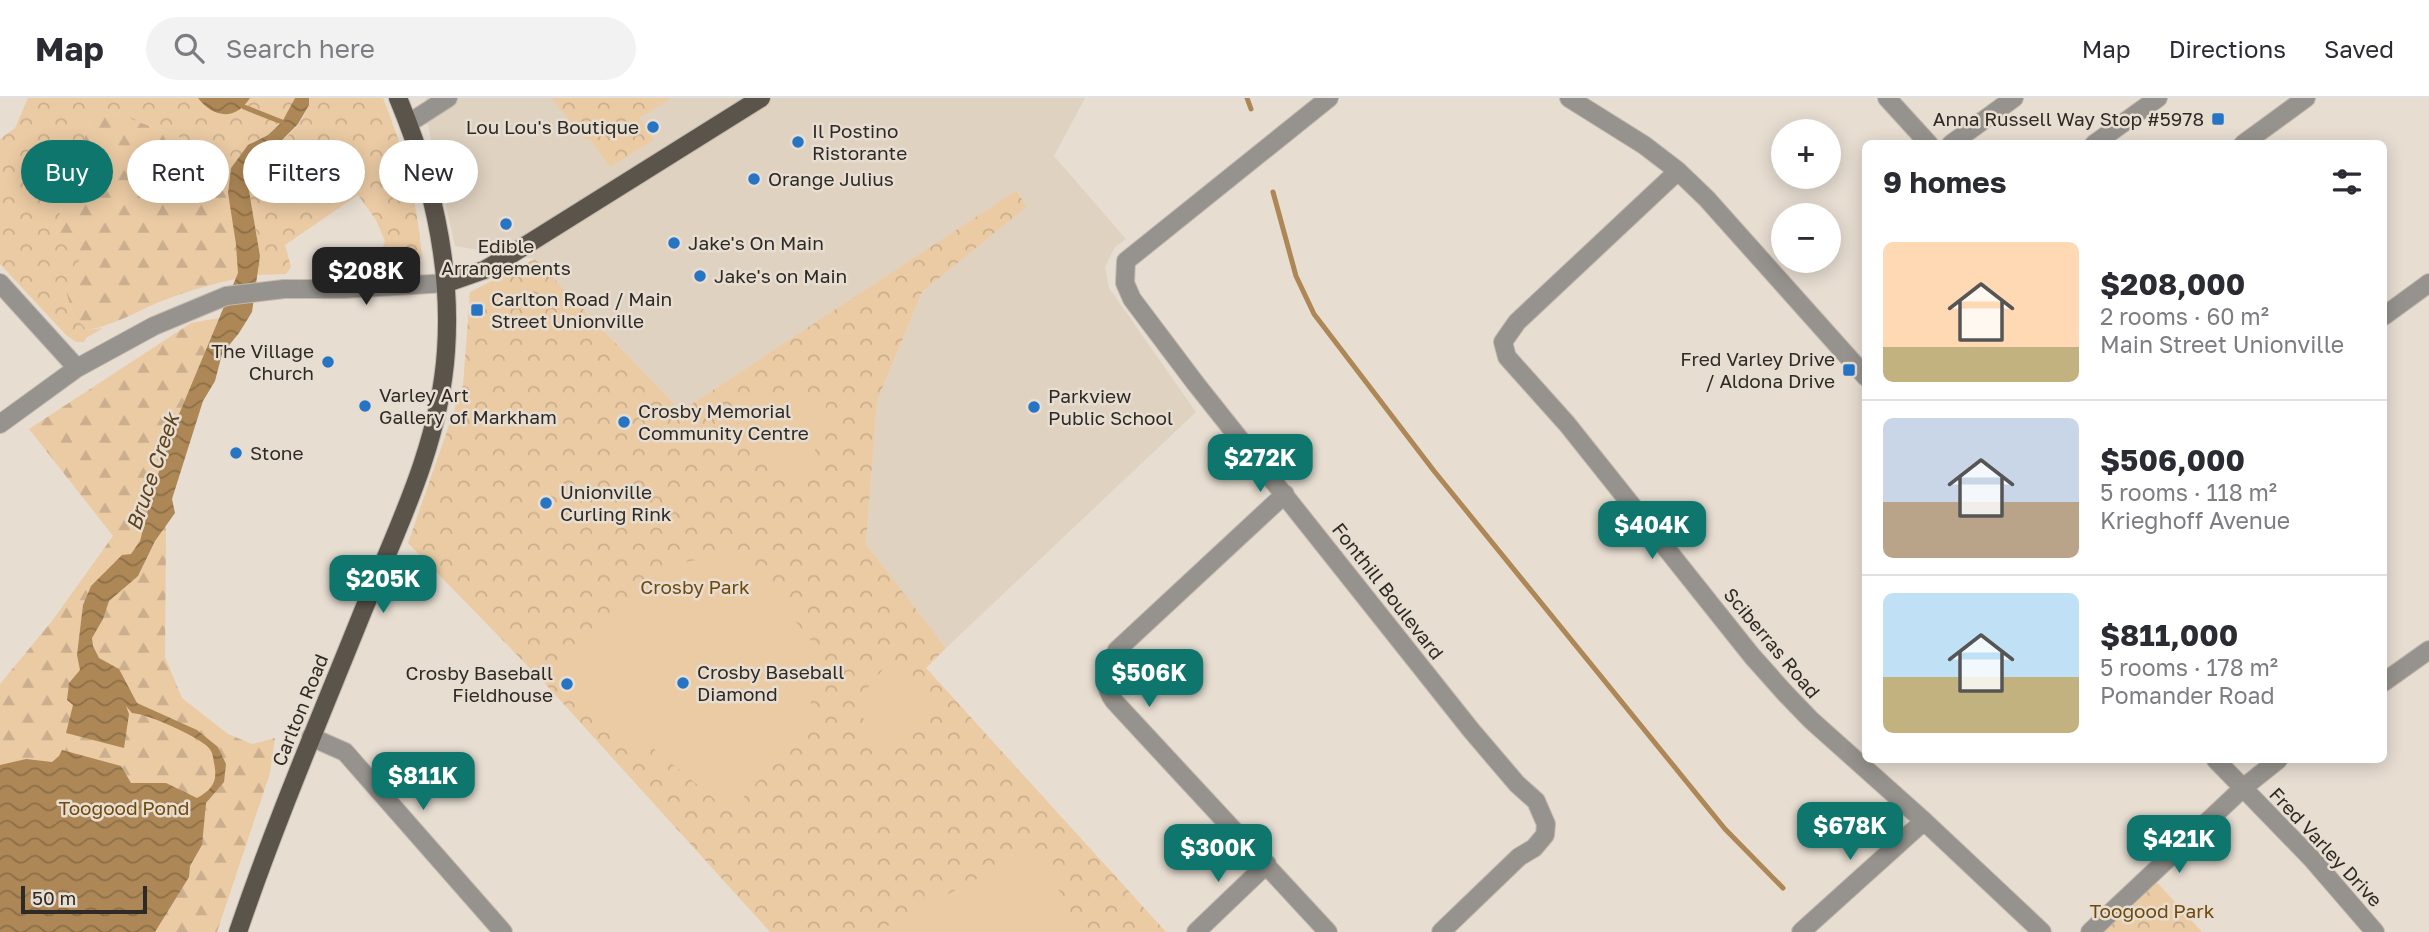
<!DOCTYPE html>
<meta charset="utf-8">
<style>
body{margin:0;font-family:"Golos Text",sans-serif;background:#f2f2f3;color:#2b2b33;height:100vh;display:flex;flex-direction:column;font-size:26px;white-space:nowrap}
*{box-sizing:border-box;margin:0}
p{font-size:23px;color:#7c7c81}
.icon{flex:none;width:38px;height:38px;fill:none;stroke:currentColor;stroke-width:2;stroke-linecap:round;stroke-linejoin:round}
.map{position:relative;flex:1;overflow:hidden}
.side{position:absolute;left:1862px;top:42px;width:525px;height:623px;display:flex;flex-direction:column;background:#fff;border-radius:10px;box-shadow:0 4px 18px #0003}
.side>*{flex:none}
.guide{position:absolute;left:21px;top:42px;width:665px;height:63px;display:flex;gap:14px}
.buttons{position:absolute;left:1771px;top:21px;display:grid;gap:14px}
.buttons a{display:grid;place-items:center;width:70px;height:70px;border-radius:50%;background:#fff;box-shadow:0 4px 18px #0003;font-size:35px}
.scale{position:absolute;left:21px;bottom:18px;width:126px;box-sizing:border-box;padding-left:7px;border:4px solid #2e2a25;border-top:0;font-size:19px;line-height:24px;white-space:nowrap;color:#2e2a25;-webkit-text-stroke:5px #e7ddd1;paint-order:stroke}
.price{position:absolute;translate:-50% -60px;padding:0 16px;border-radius:14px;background:#0f766e;color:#fff;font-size:23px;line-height:46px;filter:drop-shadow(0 2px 4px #0008)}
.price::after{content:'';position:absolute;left:50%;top:42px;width:21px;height:16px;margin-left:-10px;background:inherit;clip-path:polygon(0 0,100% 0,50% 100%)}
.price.selected{background:#222;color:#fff}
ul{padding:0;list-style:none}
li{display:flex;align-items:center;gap:21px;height:175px;padding:0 21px}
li+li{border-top:2px solid #e1e1e2}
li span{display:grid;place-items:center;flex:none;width:196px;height:140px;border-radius:10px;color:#555}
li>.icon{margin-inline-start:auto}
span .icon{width:84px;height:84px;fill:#fffc;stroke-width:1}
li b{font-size:30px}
h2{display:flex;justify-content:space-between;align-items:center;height:84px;padding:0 21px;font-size:30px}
.pill{padding:0 24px;border-radius:32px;background:#fff;box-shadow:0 4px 18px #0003;font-size:24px;line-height:63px}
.pill.selected{background:#0f766e;color:#fff}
header{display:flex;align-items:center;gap:42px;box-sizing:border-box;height:98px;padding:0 35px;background:#fff;border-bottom:2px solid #e1e1e2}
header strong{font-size:33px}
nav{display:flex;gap:38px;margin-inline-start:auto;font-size:24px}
.search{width:490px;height:63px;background:#f2f2f3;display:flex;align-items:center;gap:18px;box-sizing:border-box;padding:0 24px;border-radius:38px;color:#7c7c81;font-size:26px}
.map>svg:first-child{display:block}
.built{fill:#e0d2c0}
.forest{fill:url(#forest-firs)}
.park{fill:url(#park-crowns)}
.pitch{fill:#ebcba4}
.water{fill:url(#water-waves)}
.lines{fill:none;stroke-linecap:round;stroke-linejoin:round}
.stream{stroke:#ad8756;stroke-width:5}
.minor-casing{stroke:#c2b9af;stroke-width:20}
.major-casing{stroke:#c2b9af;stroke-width:20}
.minor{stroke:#96928d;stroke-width:18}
.major{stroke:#5b544b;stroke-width:18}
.poi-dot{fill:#2675c4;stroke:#e7ddd1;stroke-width:2.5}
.labels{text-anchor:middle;stroke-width:5;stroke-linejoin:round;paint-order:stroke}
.poi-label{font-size:19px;fill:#2e2a25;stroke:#e7ddd1;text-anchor:start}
.park-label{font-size:19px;fill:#70490c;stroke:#e7ddd1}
.street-label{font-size:19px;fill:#2e2a25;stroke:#e7ddd1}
.water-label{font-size:21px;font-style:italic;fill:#5e421b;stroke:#e7ddd1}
</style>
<header>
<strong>Map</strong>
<div class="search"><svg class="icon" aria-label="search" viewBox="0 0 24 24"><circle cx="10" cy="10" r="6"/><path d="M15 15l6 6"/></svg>Search here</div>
<nav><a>Map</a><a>Directions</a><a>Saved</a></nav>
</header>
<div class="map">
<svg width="2429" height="834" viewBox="0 0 2429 834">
<defs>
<pattern id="forest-firs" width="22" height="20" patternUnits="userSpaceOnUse" patternTransform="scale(1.75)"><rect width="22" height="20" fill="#ebcba4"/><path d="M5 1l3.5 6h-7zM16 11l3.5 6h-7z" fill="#caae8d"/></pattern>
<pattern id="park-crowns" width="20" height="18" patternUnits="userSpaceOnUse" patternTransform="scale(1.75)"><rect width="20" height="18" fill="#ebcba4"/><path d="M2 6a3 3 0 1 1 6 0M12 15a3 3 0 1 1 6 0" fill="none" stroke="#caae8d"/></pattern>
<pattern id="water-waves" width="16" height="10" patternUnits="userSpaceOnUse" patternTransform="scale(1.75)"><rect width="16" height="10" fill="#ad8756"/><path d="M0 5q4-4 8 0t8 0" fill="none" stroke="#8d6f47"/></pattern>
</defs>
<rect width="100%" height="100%" fill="#e7ddd1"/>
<path class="built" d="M426,0H1085L1054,58L1126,141L1115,149L1105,169L1109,190L1196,314L946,550L866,446L877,303L922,194L1025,109L1018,92L681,313L535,161L455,148L425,14Z"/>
<path class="forest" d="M94,7L206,49L231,70L228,95L256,177C222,183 189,192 157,205C134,215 112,228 87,232L73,217L65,191L56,139L63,96L45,62L83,45Z
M219,220L177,321L155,385L166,432L165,559L182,600L228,636L252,646L275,640L270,675L217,834H0V586L52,523L113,438L29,331L191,225Z"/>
<path class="park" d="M28,0H295L282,24L268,37L252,44L231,70L206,49L94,7L83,45L45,62L63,96L56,139L79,160V181L65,191L73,217L87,232L103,230L86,240L84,244H76L66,237L0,166V41L15,30Z
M309,0H383C404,52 418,105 422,161L389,167L377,166L385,143L376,122L358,97L285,147L291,169L286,176L256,177L260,158L248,87C256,51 307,38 309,0Z
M551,0H669L670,1L639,20L654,42L610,69L590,41L586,42Z
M1017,92L1026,109L922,194L877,303L866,446L946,550L926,570L1166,834H770L550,591L408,445L463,287L470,194L535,161L681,313Z
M2154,781L2202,834H2098Z"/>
<path class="pitch" d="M791,289L828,300L809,377L779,370L731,317Z
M739,454L813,545L810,626L730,714L647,645L640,653L608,619L601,627L588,612L595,605L589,597L566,599L549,578L577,549L670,467Z
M892,560L937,612L877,657L857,603Z
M1036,750L1081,834H876Z"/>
<path class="water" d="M198,0H250C236,22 214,21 198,0Z
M295,0H309V7L298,26L264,60L250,79L248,87L260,158L252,214L239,235L222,256L215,283L203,303L172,401L175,415L155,443L138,478L109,503L103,521L92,540L93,548L99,560L119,571L137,605L197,632L218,649L226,666L224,684L206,705L202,747L190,768L189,779L155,834H0V667L26,661L52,664L59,658L62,652L121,668L131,685H166L197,700C213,691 218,683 214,665C213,659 213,654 208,649C197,638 148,616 132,615L126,608L129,616L124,650L66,635L73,607L67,602L69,585L80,572L77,557L83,507L91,488L122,457L131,456L140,443L155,385L177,321L238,175L236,146L228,95L231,70L248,47L268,37L282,24Z"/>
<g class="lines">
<path class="stream" d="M1247,0L1251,11
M244,9L282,24
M1273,94L1296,178L1314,216L1434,373L1725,731L1783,790"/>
<defs>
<path id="minor" d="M1329,0L1126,163L1125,185L1132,201L1196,286L1471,632L1517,686L1536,703L1546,726L1545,737L1534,750L1519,759L1441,834
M1569,0L1644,47L1678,73L1707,101L1866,279
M1887,0L1929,46
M409,25L448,0
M1951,46L2014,0
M2094,46L2158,0
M2243,46L2306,0
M1678,73L1517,224L1503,244L1507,259L1567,326L1752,558L1785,595L1811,622L1924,723L2042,834
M0,185L77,270
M2384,218L2429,185
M0,326L77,270L154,228L226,198L284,191H344L447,185
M1285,396L1117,552C1108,570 1101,586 1114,603L1328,834
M2384,584L2429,552
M311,639L345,654L503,834
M2216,662L2312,761L2375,834
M1196,834L1267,766
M1801,834L1924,723
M2090,834L2243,690L2278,662"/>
<path id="major" d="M447,185L484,172L507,159L761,0
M238,834C275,725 320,620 363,513C398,429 440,345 446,253C452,167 431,79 398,0"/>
</defs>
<use href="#minor" class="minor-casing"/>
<use href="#major" class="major-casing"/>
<use href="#minor" class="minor"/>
<use href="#major" class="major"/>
</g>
<g class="poi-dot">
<rect x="2211" y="14" width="14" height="14" rx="3.5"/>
<circle cx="653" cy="29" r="7"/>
<circle cx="798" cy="44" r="7"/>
<circle cx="754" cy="81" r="7"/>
<circle cx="506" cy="126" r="7"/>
<circle cx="674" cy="145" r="7"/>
<circle cx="700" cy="178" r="7"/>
<rect x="470" y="205" width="14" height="14" rx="3.5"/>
<circle cx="328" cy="264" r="7"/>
<rect x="1842" y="265" width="14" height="14" rx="3.5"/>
<circle cx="365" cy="308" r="7"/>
<circle cx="1034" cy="309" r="7"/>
<circle cx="624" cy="324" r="7"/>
<circle cx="236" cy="355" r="7"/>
<circle cx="546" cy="405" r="7"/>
<circle cx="683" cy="585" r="7"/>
<circle cx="567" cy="586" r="7"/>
</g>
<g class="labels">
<g class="poi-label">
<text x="2204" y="28" text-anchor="end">Anna Russell Way Stop #5978</text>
<text x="639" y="36" text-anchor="end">Lou Lou's Boutique</text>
<text x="812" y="40">Il Postino<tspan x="812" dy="22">Ristorante</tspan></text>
<text x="768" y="88">Orange Julius</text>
<text x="688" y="152">Jake's On Main</text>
<text x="506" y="155" text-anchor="middle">Edible<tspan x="506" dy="22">Arrangements</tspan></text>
<text x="714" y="185">Jake's on Main</text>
<text x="491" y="208">Carlton Road / Main<tspan x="491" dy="22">Street Unionville</tspan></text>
<text x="314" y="260" text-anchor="end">The Village<tspan x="314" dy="22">Church</tspan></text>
<text x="1835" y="268" text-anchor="end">Fred Varley Drive<tspan x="1835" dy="22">/ Aldona Drive</tspan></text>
<text x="379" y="304">Varley Art<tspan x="379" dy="22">Gallery of Markham</tspan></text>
<text x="1048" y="305">Parkview<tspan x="1048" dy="22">Public School</tspan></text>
<text x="638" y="320">Crosby Memorial<tspan x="638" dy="22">Community Centre</tspan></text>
<text x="250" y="362">Stone</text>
<text x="560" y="401">Unionville<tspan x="560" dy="22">Curling Rink</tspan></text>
<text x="697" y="581">Crosby Baseball<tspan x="697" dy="22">Diamond</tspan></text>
<text x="553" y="582" text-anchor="end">Crosby Baseball<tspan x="553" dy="22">Fieldhouse</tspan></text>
</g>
<g class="park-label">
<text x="695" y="496">Crosby Park</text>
<text x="124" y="717">Toogood Pond</text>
<text x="2152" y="820">Toogood Park</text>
</g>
<g class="street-label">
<text transform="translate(1388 493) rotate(52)" y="7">Fonthill Boulevard</text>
<text transform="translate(1772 545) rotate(50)" y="7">Sciberras Road</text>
<text transform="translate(300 612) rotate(-68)" y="7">Carlton Road</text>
<text transform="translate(2326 749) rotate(47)" y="7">Fred Varley Drive</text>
</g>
<g class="water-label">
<text transform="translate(153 374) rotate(-71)" y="7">Bruce Creek</text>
</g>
</g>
</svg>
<div class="buttons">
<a>+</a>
<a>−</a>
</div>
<div class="scale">50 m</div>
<b class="price selected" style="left:366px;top:209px">$208K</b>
<b class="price" style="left:1260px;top:396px">$272K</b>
<b class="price" style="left:1652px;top:463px">$404K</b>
<b class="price" style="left:383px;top:517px">$205K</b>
<b class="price" style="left:1149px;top:611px">$506K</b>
<b class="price" style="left:423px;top:714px">$811K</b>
<b class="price" style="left:1850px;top:764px">$678K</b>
<b class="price" style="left:2179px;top:777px">$421K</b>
<b class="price" style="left:1218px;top:786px">$300K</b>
<div class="guide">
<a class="pill selected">Buy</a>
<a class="pill">Rent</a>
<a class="pill">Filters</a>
<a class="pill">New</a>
</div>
<section class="side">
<h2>9 homes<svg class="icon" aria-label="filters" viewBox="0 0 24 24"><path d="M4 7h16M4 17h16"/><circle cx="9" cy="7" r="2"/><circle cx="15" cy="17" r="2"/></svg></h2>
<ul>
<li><span style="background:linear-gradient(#ffd9b3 75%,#c2b280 0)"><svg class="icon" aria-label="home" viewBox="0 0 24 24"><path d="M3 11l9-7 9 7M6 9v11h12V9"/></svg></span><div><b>$208,000</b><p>2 rooms · 60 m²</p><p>Main Street Unionville</p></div></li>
<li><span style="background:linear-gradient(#c9d6e8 60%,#b9a48a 0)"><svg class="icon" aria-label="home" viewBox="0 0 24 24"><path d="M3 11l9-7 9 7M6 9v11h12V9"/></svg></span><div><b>$506,000</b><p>5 rooms · 118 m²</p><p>Krieghoff Avenue</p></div></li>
<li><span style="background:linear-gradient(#bfe0f5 60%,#c2b280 0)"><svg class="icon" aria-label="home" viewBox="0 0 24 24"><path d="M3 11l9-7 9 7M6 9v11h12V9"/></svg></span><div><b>$811,000</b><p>5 rooms · 178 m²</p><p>Pomander Road</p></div></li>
</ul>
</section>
</div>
